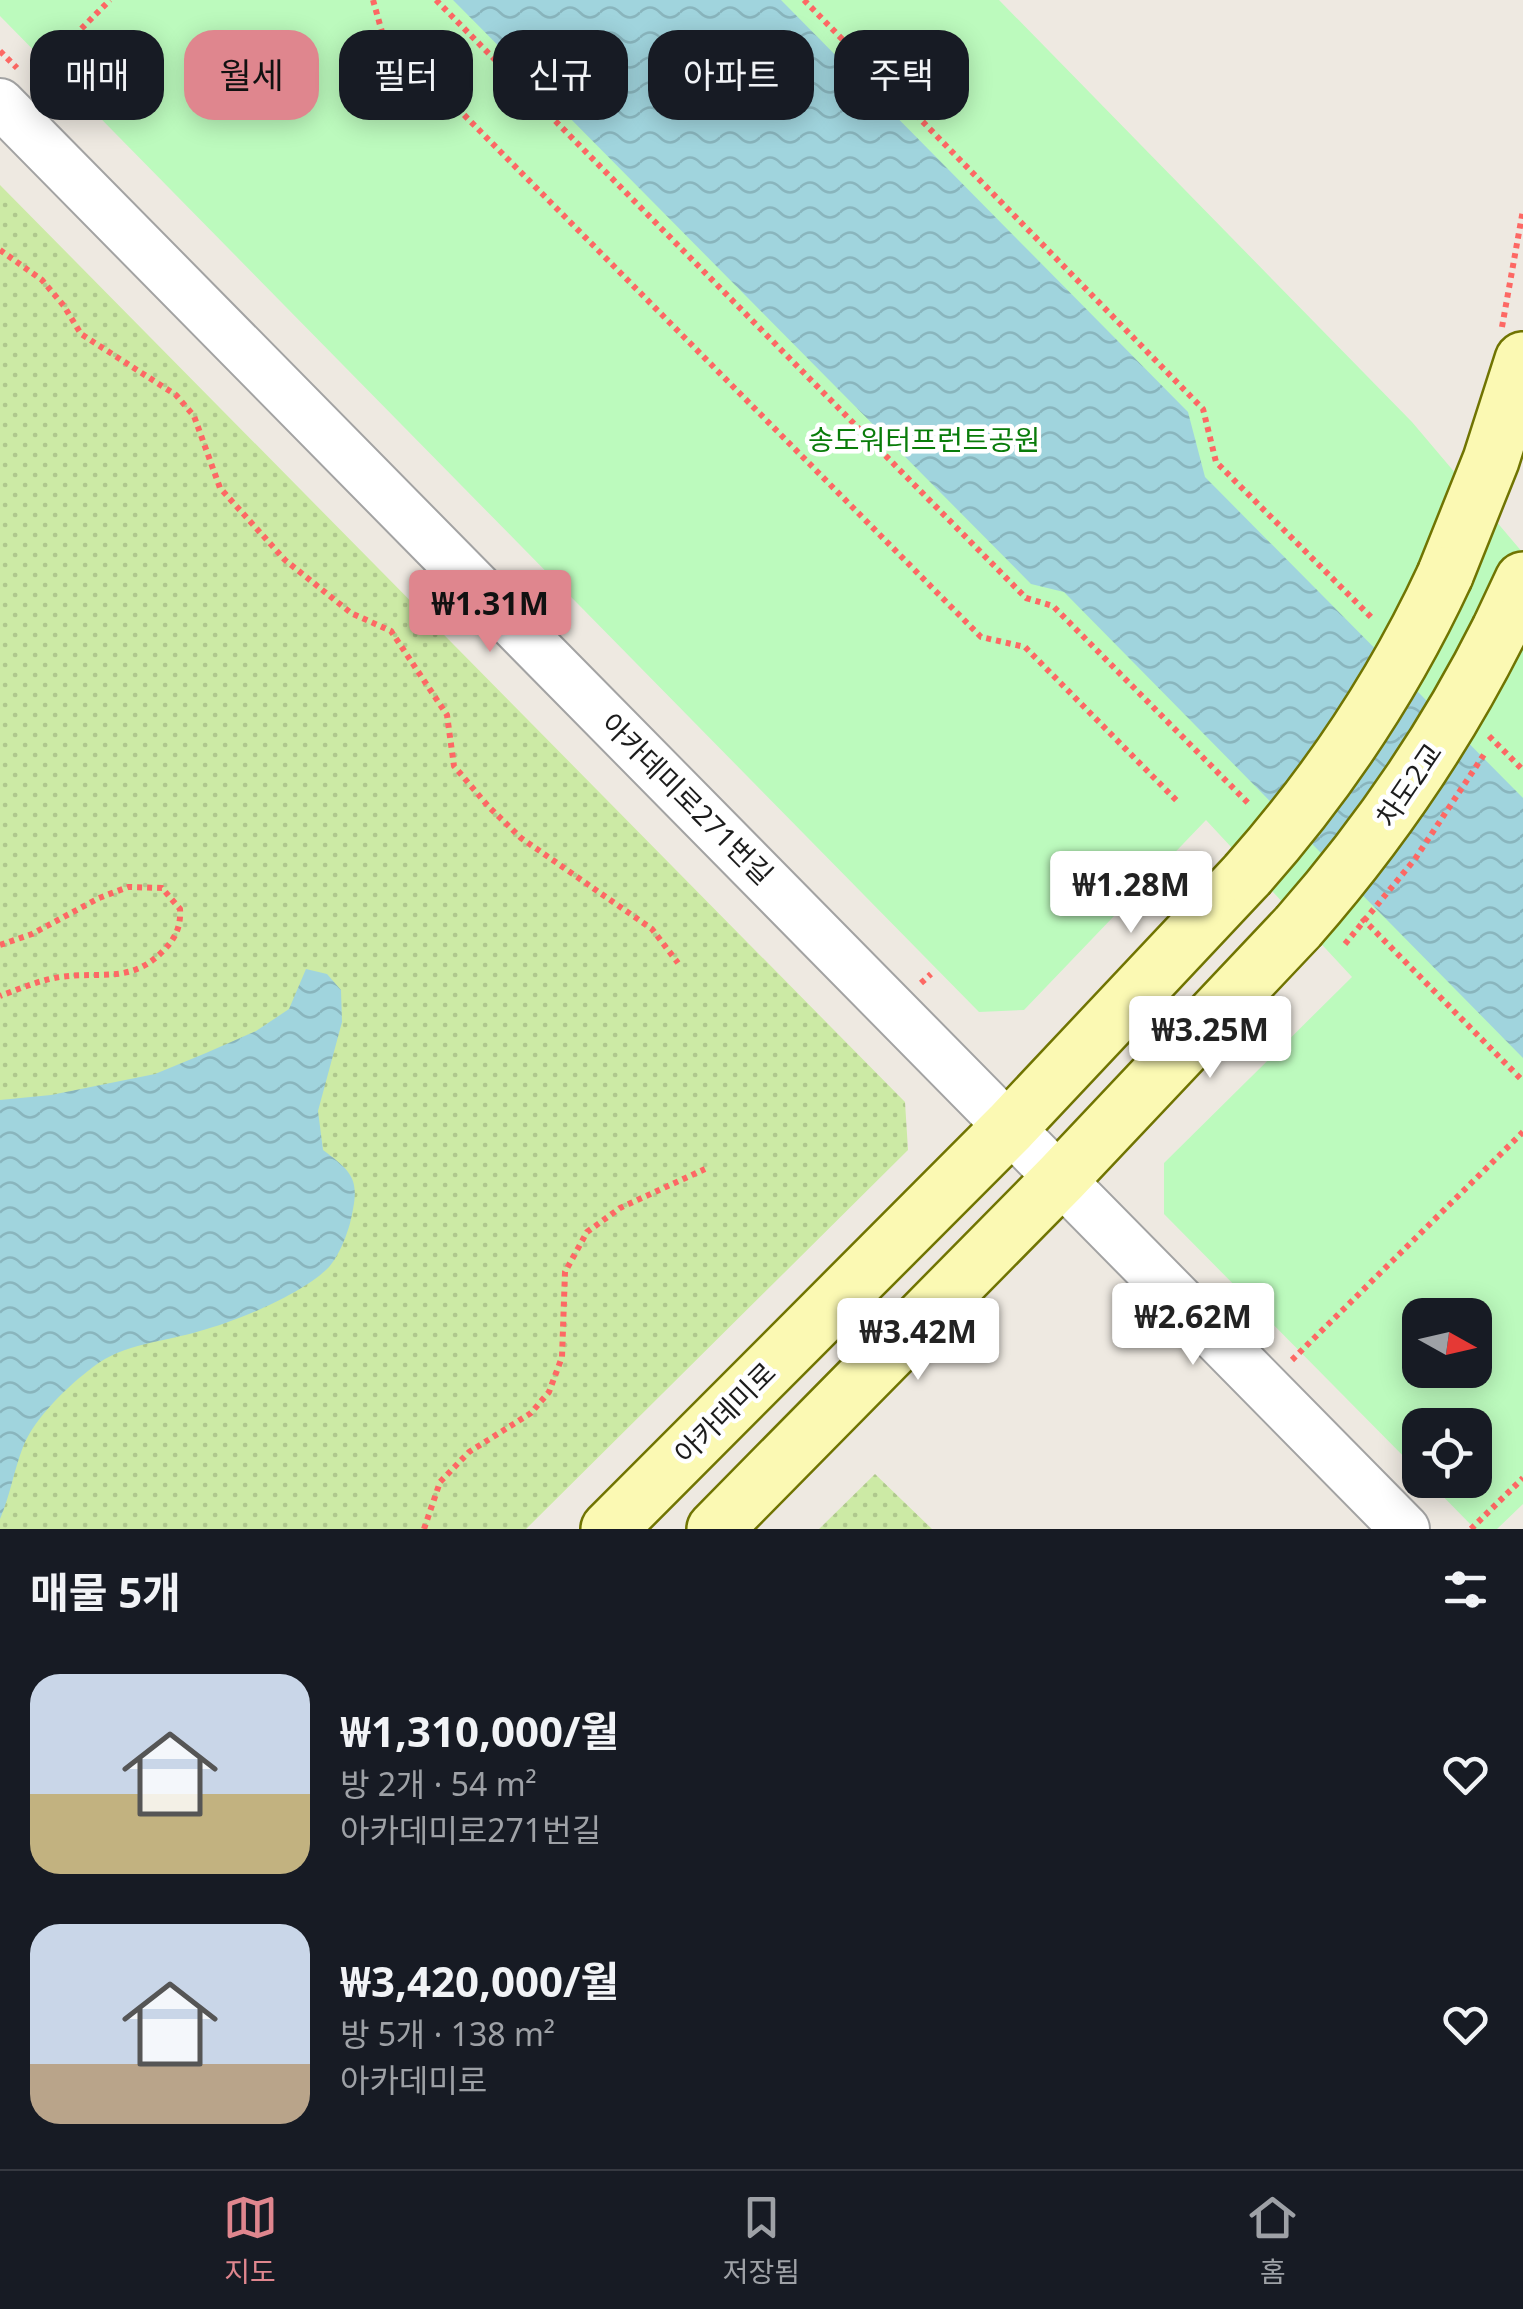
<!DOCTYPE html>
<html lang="ko">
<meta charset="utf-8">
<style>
body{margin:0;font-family:"Noto Sans","Noto Sans KR",sans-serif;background:#242831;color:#f1f3f6;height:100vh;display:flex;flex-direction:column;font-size:38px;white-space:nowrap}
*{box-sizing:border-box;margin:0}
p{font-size:32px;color:#9ea1a6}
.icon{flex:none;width:55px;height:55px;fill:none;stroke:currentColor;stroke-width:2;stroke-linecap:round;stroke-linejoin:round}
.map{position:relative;height:1529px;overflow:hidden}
.side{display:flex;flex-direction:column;background:#171b24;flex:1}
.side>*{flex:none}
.hud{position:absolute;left:30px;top:30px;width:1000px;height:90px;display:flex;gap:20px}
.needle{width:65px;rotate:98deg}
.tools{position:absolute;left:1402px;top:1298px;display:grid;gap:20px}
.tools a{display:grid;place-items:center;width:90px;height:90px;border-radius:20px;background:#171b24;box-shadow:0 5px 25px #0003;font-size:50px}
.price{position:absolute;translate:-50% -85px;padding:0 22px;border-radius:10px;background:#fff;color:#222;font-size:32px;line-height:65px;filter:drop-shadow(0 2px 5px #0008)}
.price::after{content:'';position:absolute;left:50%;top:60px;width:30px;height:22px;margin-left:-15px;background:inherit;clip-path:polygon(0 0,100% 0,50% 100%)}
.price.active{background:#df868e;color:#111}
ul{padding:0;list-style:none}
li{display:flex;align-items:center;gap:30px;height:250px;padding:0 30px}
li span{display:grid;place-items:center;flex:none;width:280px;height:200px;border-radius:30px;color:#555}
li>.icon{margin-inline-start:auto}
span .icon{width:120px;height:120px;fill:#fffc;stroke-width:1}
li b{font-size:42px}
h2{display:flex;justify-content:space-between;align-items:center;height:120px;padding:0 30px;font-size:42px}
.pill{padding:0 35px;border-radius:30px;background:#171b24;box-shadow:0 5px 25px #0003;font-size:35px;line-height:90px}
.pill.active{background:#df868e;color:#111}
.menu{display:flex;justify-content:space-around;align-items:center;height:140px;border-top:2px solid #363941;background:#171b24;font-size:28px;color:#9ea1a6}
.menu a{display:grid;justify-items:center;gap:5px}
.menu .active{color:#df868e}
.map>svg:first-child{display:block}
.grass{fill:url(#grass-dots)}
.park{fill:#bcfabd;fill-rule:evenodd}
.water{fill:url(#water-waves)}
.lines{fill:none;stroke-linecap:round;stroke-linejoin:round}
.tertiary-casing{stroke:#a3a3a3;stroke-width:52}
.secondary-casing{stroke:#707402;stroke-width:60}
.path{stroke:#fd6864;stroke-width:6;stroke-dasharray:5 5;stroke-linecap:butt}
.tertiary{stroke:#fff;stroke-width:48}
.secondary{stroke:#fbf9b3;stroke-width:55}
.secondary-bridge-casing{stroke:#707402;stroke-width:60;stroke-linecap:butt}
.path-bridge{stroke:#fd6864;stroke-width:6;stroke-dasharray:5 5;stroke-linecap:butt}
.secondary-bridge{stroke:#fbf9b3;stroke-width:55}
.labels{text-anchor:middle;stroke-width:9;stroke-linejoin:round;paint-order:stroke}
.park-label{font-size:28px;fill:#097c0a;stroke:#fff}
.street-label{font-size:28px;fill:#1c1c1c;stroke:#fff}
</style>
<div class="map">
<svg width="1523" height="1529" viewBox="0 0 1523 1529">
<defs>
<pattern id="grass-dots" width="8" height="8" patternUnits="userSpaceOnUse" patternTransform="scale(2.5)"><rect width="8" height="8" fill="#cceaa5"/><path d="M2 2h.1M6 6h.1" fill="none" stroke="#afc88d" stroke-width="1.8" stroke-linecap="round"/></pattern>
<pattern id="water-waves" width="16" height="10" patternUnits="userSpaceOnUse" patternTransform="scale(2.5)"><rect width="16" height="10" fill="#a0d4dd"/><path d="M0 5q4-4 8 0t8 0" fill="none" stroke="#89b5bd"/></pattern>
</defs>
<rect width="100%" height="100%" fill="#eee9e1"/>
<path class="grass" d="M0,185L905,1102L908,1150L526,1529H0Z
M875,1474L932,1529H819Z"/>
<path class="park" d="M0,0H999L1412,422L1523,553V1504L1497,1529H1475L1427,1480H1475V1425H1420V1473L1164,1214V1163L1352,977L1206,820L1024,1010L979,1012L0,16ZM1420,1315H1475V1370H1420Z"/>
<path class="water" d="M453,0H781L1188,412L1205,477L1523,798V1058L1064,592L1031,584Z
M306,969L327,974L341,990L342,1022L318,1111L323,1150C354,1173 360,1180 351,1219C348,1233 339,1256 329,1267C303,1294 237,1321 200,1331C164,1342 124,1343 93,1367C68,1386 35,1417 23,1447C14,1470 10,1496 0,1519V1100L51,1095L155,1074L206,1053L256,1031L289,1009Z"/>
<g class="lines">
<defs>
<path id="tertiary" d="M0,103L1405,1529"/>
<path id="secondary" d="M1445,575L1491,460L1523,360
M1500,629L1523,580
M609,1529L1010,1127L1247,875
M715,1529L1061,1178L1298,927"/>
</defs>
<use href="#tertiary" class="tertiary-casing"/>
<use href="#secondary" class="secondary-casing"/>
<path class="path" d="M373,0L382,32L981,637L1025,647L1178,802
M436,0L1026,598L1053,606L1251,806
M804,0L1203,409L1216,462L1374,620
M0,51L17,68
M39,71L110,0
M0,250L42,280L64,306L81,334L176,395L194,416L220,488L285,560L351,613L391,631L447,715L454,766L488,806L521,838L652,929L678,963
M1502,327L1523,210
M1489,736L1523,770
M1362,918L1523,1081
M0,945L32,934L99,898L128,887L162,888L180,909C181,926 176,938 163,951C131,984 101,971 60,977C40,980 19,989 0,996
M921,983L931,974
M1292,1360L1523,1132
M424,1529L440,1482L469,1452L531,1413L549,1392L562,1357L565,1272L587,1232L620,1208L705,1169
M1471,1529L1523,1478"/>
<use href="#tertiary" class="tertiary"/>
<use href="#secondary" class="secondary"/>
<defs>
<path id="secondary-bridge" d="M1247,875C1328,784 1394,685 1445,575
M1298,927C1379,835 1445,739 1500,629"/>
</defs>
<use href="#secondary-bridge" class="secondary-bridge-casing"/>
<path class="path-bridge" d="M1345,944L1415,859L1485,753"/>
<use href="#secondary-bridge" class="secondary-bridge"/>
</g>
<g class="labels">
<g class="park-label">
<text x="924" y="450">송도워터프런트공원</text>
</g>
<g class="street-label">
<text transform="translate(1409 785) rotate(-56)" y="10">차도2교</text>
<text transform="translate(687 799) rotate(45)" y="10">아카데미로271번길</text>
<text transform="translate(725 1413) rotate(-45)" y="10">아카데미로</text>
</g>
</g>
</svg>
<div class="tools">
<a><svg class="needle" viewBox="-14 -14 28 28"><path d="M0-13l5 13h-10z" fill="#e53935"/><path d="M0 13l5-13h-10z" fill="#9ea1a6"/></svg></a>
<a><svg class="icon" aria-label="locate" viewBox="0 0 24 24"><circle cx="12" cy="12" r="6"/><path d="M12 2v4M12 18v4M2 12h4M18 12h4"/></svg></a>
</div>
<b class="price active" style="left:490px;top:655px">₩1.31M</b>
<b class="price" style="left:1131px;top:936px">₩1.28M</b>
<b class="price" style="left:1210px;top:1081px">₩3.25M</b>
<b class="price" style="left:1193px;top:1368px">₩2.62M</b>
<b class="price" style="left:918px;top:1383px">₩3.42M</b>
<div class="hud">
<a class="pill">매매</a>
<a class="pill active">월세</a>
<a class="pill">필터</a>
<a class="pill">신규</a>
<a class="pill">아파트</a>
<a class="pill">주택</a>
</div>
</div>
<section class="side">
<h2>매물 5개<svg class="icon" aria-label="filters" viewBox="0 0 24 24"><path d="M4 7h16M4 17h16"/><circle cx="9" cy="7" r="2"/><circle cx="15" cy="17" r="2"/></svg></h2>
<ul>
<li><span style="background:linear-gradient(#c9d6e8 60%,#c2b280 0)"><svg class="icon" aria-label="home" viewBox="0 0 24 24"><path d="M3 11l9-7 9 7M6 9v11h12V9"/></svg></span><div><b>₩1,310,000/월</b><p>방 2개 · 54 m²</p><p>아카데미로271번길</p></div><svg class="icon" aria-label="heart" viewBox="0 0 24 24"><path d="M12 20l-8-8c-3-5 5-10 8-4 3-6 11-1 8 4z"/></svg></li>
<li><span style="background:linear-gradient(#c9d6e8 70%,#b9a48a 0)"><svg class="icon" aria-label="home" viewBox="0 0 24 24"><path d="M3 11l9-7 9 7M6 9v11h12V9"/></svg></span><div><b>₩3,420,000/월</b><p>방 5개 · 138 m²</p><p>아카데미로</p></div><svg class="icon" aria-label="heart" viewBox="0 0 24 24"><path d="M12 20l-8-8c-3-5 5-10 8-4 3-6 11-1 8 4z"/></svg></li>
</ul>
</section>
<nav class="menu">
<a class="active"><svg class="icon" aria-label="map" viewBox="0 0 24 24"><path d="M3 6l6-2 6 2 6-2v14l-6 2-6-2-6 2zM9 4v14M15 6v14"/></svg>지도</a>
<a><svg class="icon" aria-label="saved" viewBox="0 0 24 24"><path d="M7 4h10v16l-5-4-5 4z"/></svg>저장됨</a>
<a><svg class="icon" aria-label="home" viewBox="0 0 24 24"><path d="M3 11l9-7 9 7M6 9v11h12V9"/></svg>홈</a>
</nav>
